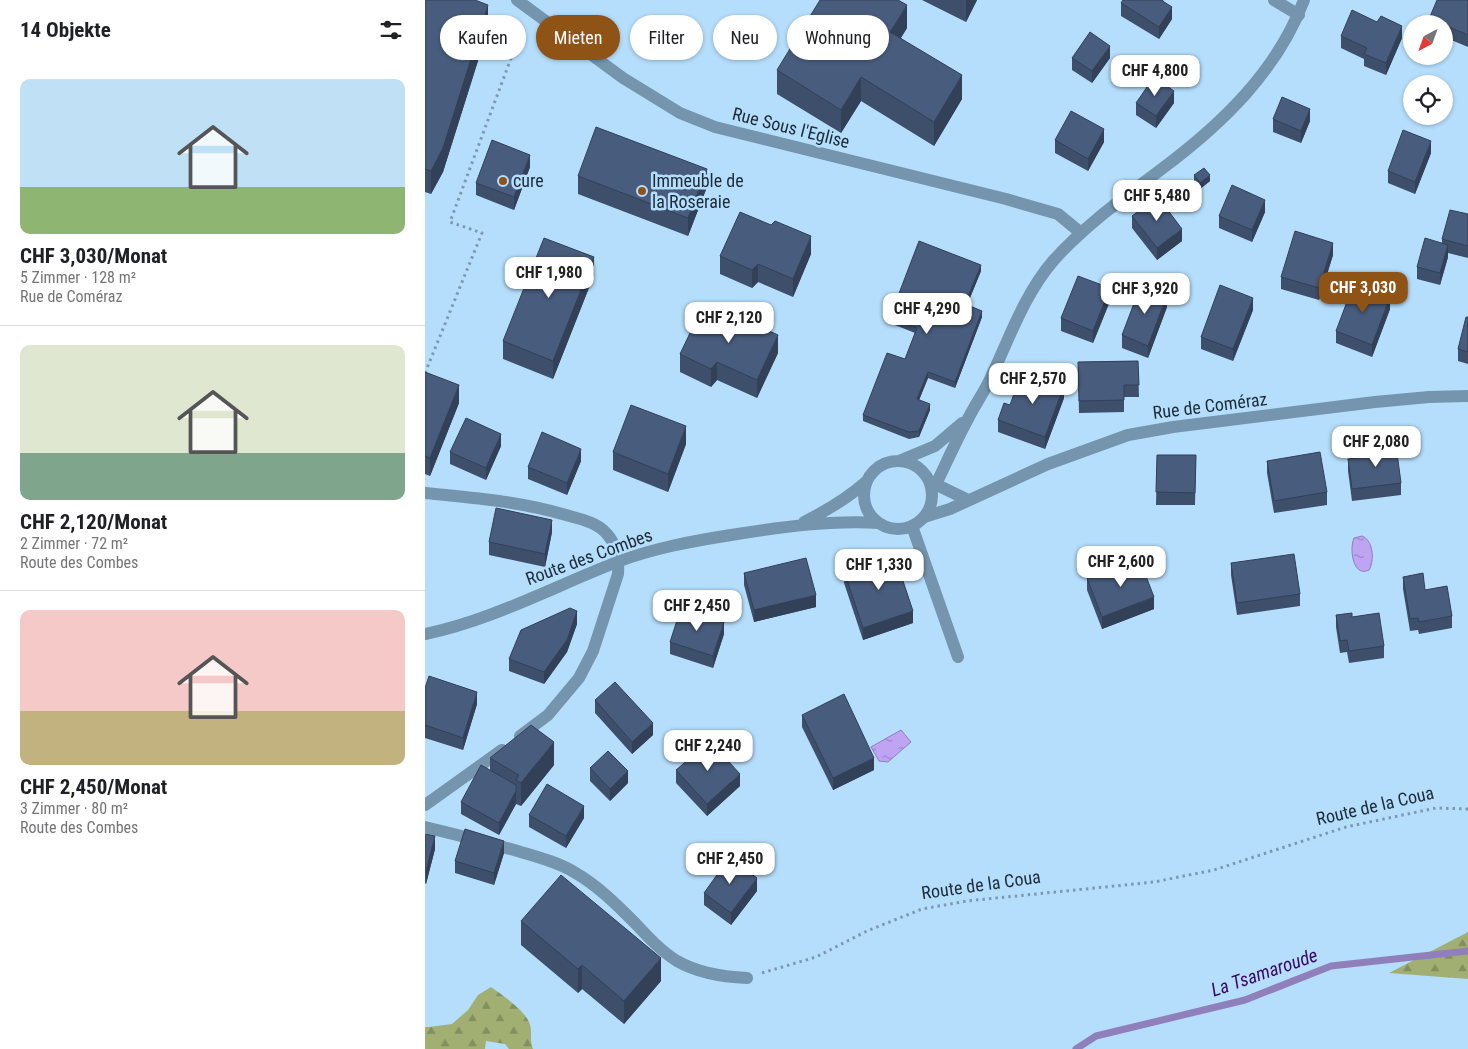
<!DOCTYPE html>
<html lang="de">
<meta charset="utf-8">
<style>
body{margin:0;font-family:"Roboto Condensed",sans-serif;background:#f2f2f2;color:#202124;height:100vh;display:flex;flex-direction:column;font-size:19px;white-space:nowrap}
*{box-sizing:border-box;margin:0}
p{font-size:16px;color:#757577}
.icon{flex:none;width:28px;height:28px;fill:none;stroke:currentColor;stroke-width:2;stroke-linecap:round;stroke-linejoin:round}
.map{position:relative;flex:1;overflow:hidden}
.details{display:flex;flex-direction:column;background:#fff;width:425px}
.details>*{flex:none}
.top-card{position:absolute;left:15px;top:15px;width:475px;height:45px;display:flex;gap:10px}
.needle{width:32px;rotate:221deg}
.fabs{position:absolute;left:978px;top:15px;display:grid;gap:10px}
.fabs a{display:grid;place-items:center;width:50px;height:50px;border-radius:50%;background:#fff;box-shadow:0 1px 4px #0004;font-size:25px}
.price{position:absolute;translate:-50% -42px;padding:0 11px;border-radius:10px;background:#fff;color:#222;font-size:16px;line-height:32px;filter:drop-shadow(0 1px 2px #0008)}
.price::after{content:'';position:absolute;left:50%;top:30px;width:15px;height:11px;margin-left:-8px;background:inherit;clip-path:polygon(0 0,100% 0,50% 100%)}
.price.active{background:#905316;color:#fff}
ul{padding:0;list-style:none}
li{display:grid;align-content:center;gap:10px;height:265px;padding:0 20px}
li+li{border-top:1px solid #e0e0e0}
li span{display:grid;place-items:center;height:155px;border-radius:10px;color:#555}
li>.icon{margin-inline-start:auto}
span .icon{width:90px;height:90px;fill:#fffc;stroke-width:1}
li b{font-size:21px}
h2{display:flex;justify-content:space-between;align-items:center;height:60px;padding:0 20px;font-size:21px}
.tag{padding:0 18px;border-radius:22px;background:#fff;box-shadow:0 1px 4px #0004;font-size:18px;line-height:45px}
.tag.active{background:#905316;color:#fff}
main{display:flex;flex:1;min-height:0}
.map>svg:first-child{display:block}
.forest{fill:url(#forest-firs)}
.water{fill:url(#water-ripples);stroke:#8f80bb}
.lines{fill:none;stroke-linecap:round;stroke-linejoin:round}
.stream{stroke:#8f80bb;stroke-width:7}
.path{stroke:#7b9ab2;stroke-width:3;stroke-dasharray:2.5 4;stroke-linecap:butt}
.service{stroke:#7495ad;stroke-width:12}
.minor{stroke:#7495ad;stroke-width:12}
.tertiary{stroke:#7495ad;stroke-width:12}
.wall{fill:#3e4f6c}
.shaded-wall{fill:#324058}
.building{fill:#485c7d;stroke:#324058}
.poi-dot{fill:#905316;stroke:#b5defc;stroke-width:2}
.labels{text-anchor:middle;stroke-width:5;stroke-linejoin:round;paint-order:stroke}
.street-label{font-size:18px;fill:#1c2b37;stroke:#b5defc}
.poi-label{font-size:18px;fill:#1c2b37;stroke:#b5defc;text-anchor:start}
.water-label{font-size:19px;font-style:italic;fill:#390767;stroke:#b5defc}
</style>
<main>
<section class="details">
<h2>14 Objekte<svg class="icon" aria-label="filters" viewBox="0 0 24 24"><path d="M4 7h16M4 17h16"/><circle cx="9" cy="7" r="2"/><circle cx="15" cy="17" r="2"/></svg></h2>
<ul>
<li><span style="background:linear-gradient(#bfe0f5 70%,#8fb573 0)"><svg class="icon" aria-label="home" viewBox="0 0 24 24"><path d="M3 11l9-7 9 7M6 9v11h12V9"/></svg></span><div><b>CHF 3,030/Monat</b><p>5 Zimmer · 128 m²</p><p>Rue de Coméraz</p></div></li>
<li><span style="background:linear-gradient(#dfe7d0 70%,#7fa58c 0)"><svg class="icon" aria-label="home" viewBox="0 0 24 24"><path d="M3 11l9-7 9 7M6 9v11h12V9"/></svg></span><div><b>CHF 2,120/Monat</b><p>2 Zimmer · 72 m²</p><p>Route des Combes</p></div></li>
<li><span style="background:linear-gradient(#f6c9c9 65%,#c2b280 0)"><svg class="icon" aria-label="home" viewBox="0 0 24 24"><path d="M3 11l9-7 9 7M6 9v11h12V9"/></svg></span><div><b>CHF 2,450/Monat</b><p>3 Zimmer · 80 m²</p><p>Route des Combes</p></div></li>
</ul>
</section>
<div class="map">
<svg width="1043" height="1049" viewBox="0 0 1043 1049">
<defs>
<pattern id="forest-firs" width="22" height="20" patternUnits="userSpaceOnUse" patternTransform="scale(1.25)"><rect width="22" height="20" fill="#a1b072"/><path d="M5 1l3.5 6h-7zM16 11l3.5 6h-7z" fill="#828f5e"/></pattern>
<pattern id="water-ripples" width="26" height="14" patternUnits="userSpaceOnUse" patternTransform="scale(1.25)"><rect width="26" height="14" fill="#c0a4f4"/><path d="M2 4q2-2 4 0t4 0M15 11q2-2 4 0t4 0" fill="none" stroke="#9b86c6"/></pattern>
</defs>
<rect width="100%" height="100%" fill="#b5defc"/>
<path class="forest" d="M1043,932V979L964,973Z
M66,987C77,995 98,1009 104,1022C108,1030 104,1040 108,1049H84L80,1044L61,1041L60,1049H0V1027H4L27,1024L43,1010L53,995Z"/>
<path class="water" d="M937,536C948,540 950,560 944,570C928,578 924,549 929,538Z
M476,730L486,742L463,762L454,761L446,747Z"/>
<g class="lines">
<path class="stream" d="M651,1049L671,1036L820,1000L906,966L1043,951"/>
<path class="path" d="M0,373L57,233L25,222L98,26
M337,973L391,957L442,931L497,909L542,901L729,882L789,870L921,827L1011,808L1043,809"/>
<path class="service" d="M849,0L874,15
M487,526L533,657
M0,827C33,835 66,843 99,853C116,858 134,863 149,872C172,885 191,904 210,923C223,937 236,951 252,961C273,973 298,977 322,978"/>
<path class="minor" d="M92,0L198,78L255,113L290,127L581,199L633,214L656,233
M510,484L543,500
M0,493C49,498 93,501 141,515C155,519 172,522 182,534C192,545 194,560 193,574L168,651L154,678L123,715L95,736
M499,517L525,509L623,464L703,435L748,427L950,402L1004,397L1043,396
M0,805L77,750"/>
<path class="tertiary" d="M474,461L510,446L537,423
M439 495a34 34 0 1 1 68 0a34 34 0 1 1-68 0Z
M506,486L510,484L514,478C524,457 533,437 544,417C551,403 560,391 566,377C585,337 599,295 628,261C660,225 700,197 738,168C798,123 852,71 879,0
M379,522C401,511 423,498 442,481
M0,634C65,621 130,586 192,562C229,548 268,541 306,535C356,527 404,520 454,523"/>
</g>
<path class="wall" d="M0,0L63,29L18,172L6,194L0,192Z
M497,0H552L541,22Z
M738,0L747,19L734,39L696,16V3Z
M1043,0V47L1019,37V24H1004V19Z
M482,28L476,38L537,99L509,146L436,101L416,133L352,94V70Z
M916,36L977,38L961,75L939,66V59L916,48Z
M647,58H685L667,83L647,70Z
M711,103H749L731,128L711,115Z
M848,119L885,121L876,143L848,132Z
M630,140L679,142L663,171L630,153Z
M1006,153L990,194L963,183V171Z
M105,167L89,210L51,195V183Z
M769,175L785,181L775,189L769,182Z
M153,176L282,187L263,236L153,194Z
M840,212L827,242L794,228V216Z
M1043,214V258L1023,253V257L1015,285L992,279V267L1017,243V239Z
M707,216L757,241L732,260L707,228Z
M386,254L368,297L333,282L327,288L295,274V256Z
M908,255L894,300L856,289V277Z
M556,271L542,305L557,317L530,388L503,378L494,400L505,410L494,437L484,439L438,421V415L480,359L490,333L465,323V317Z
M169,275L128,379L78,359V341Z
M685,301L668,343L636,331V318Z
M742,307L723,358L697,348V335Z
M965,309L947,357L911,343V331Z
M828,310L808,361L776,349V337Z
M1043,317V364L1033,361V349Z
M307,323L353,353L332,398L292,380L286,387L255,372V354Z
M713,361L714,397H699V412L654,413L653,362Z
M0,372L34,403L5,476L0,474Z
M595,393L639,398L620,449L573,432V420Z
M261,444L243,492L188,470V452Z
M76,446L61,480L25,464V452Z
M944,449L976,483V495L927,501L923,471V459L944,456Z
M732,455H771L770,505H731Z
M156,461L142,495L103,479V467Z
M842,461L902,492V505L849,513L842,473Z
M127,532L120,567L64,555V542Z
M806,563L875,594V606L812,615L806,575Z
M419,571L488,623L438,640L419,583Z
M319,573L391,607L329,622L319,585Z
M978,577L1000,590L1027,616V628L994,634L993,630L985,631L978,589Z
M662,578L729,609L677,629L662,590Z
M911,615L927,617L959,646V658L924,663L922,652L915,653L911,627Z
M152,624L142,652L119,684L84,671V659Z
M299,634L288,668L245,654V642Z
M0,688L52,704L38,750L0,738Z
M170,700L228,735L207,754L170,713Z
M377,715L449,770L408,790L377,727Z
M65,758L129,765L96,806L91,804L74,835L36,814V802L65,770Z
M165,768L203,783L185,801L165,781Z
M251,770L315,786L282,816L251,783Z
M104,815L159,818L141,848L104,827Z
M0,834L10,849L1,884L0,883Z
M79,853L69,885L30,873V861Z
M332,891L306,925L279,905V893Z
M96,921L236,981L199,1024L157,989L153,993L96,945Z"/>
<path class="shaded-wall" d="M541,0H552L541,22Z
M63,5V29L18,172L6,194V171Z
M482,5V28L465,55V32Z
M747,7V19L734,39V27Z
M977,26V38L961,75V63Z
M685,46V58L667,83V71Z
M537,75V99L509,146V122Z
M436,77V101L416,133V110Z
M749,91V103L731,128V116Z
M885,109V121L876,143V131Z
M679,129V142L663,171V159Z
M1006,141V153L990,194V182Z
M105,155V167L89,210V197Z
M282,169V187L263,236V218Z
M785,175V181L775,189V183Z
M840,200V212L827,242V230Z
M757,229V241L732,260V248Z
M386,236V254L368,297V279Z
M908,243V255L894,300V288Z
M1023,245V257L1015,285V273Z
M169,257V275L128,379V361Z
M333,264V282L327,288V270Z
M556,265V271L540,310V304Z
M685,288V301L668,343V331Z
M742,295V307L723,358V346Z
M965,297V309L947,357V345Z
M828,298V310L808,361V349Z
M557,311V317L530,388V382Z
M353,335V353L332,398V380Z
M292,362V380L286,387V369Z
M503,372V378L492,405V399Z
M34,385V403L5,476V458Z
M639,386V398L620,449V437Z
M505,404V410L494,437V431Z
M261,426V444L243,492V474Z
M76,434V446L61,480V468Z
M156,449V461L142,495V483Z
M127,520V532L120,567V554Z
M391,595V607L329,622V610Z
M729,597V609L677,629V617Z
M152,611V624L142,652L119,684V672Z
M488,611V623L438,640V628Z
M299,622V634L288,668V656Z
M52,692V704L38,750V738Z
M228,723V735L207,754V742Z
M129,742V765L96,806V783Z
M449,758V770L408,790V778Z
M203,771V783L185,801V789Z
M315,774V786L282,816V804Z
M91,791V804L74,835V823Z
M159,806V818L141,848V836Z
M10,836V849L1,884V871Z
M79,841V853L69,885V873Z
M332,878V891L306,925V913Z
M236,958V981L199,1024V1001Z
M157,965V989L153,993V969Z"/>
<path class="building" d="M0,0H50L63,5L18,148L6,171L0,169Z
M395,0H473L482,5L465,32L537,75L509,122L436,77L416,110L352,70Z
M698,0H736L747,7L734,27L696,3Z
M1012,0H1043V35L1019,25V24H1016L1004,19Z
M927,10L952,22L956,16L977,26L961,63L939,54L942,48L916,36Z
M665,32L685,46L667,71L647,58Z
M729,77L749,91L731,116L711,103Z
M857,97L885,109L876,131L848,119Z
M646,111L679,129L663,159L630,140Z
M171,127L282,169L263,218L153,176Z
M978,130L1006,141L990,182L963,171Z
M67,140L105,155L89,197L51,183Z
M779,168L785,175L775,183L769,175Z
M807,185L840,200L827,230L794,216Z
M733,197L757,229L732,248L707,216Z
M1025,210L1043,214V246L1017,239Z
M315,212L346,225L350,221L386,236L368,279L333,264L327,270L295,256Z
M870,231L908,243L894,288L856,277Z
M119,238L169,257L128,361L78,341Z
M1000,238L1023,245L1015,273L992,267Z
M494,241L556,265L540,304L557,311L530,382L503,372L492,399L505,404L494,431L484,432L438,415L462,353L480,359L492,328L465,317Z
M653,276L685,288L668,331L636,318Z
M929,283L965,297L947,345L911,331Z
M716,285L742,295L723,346L697,335Z
M795,285L828,298L808,349L776,337Z
M277,308L307,323L314,317L353,335L332,380L292,362L286,369L255,354Z
M1041,317H1043V352L1033,349Z
M713,361L714,385H699V400L654,401L653,362Z
M0,372L34,385L5,458L0,456Z
M602,373L639,386L620,437L573,420L579,403L585,405L590,391L595,393Z
M206,405L261,426L243,474L188,452Z
M41,418L76,434L61,468L25,452Z
M117,432L156,449L142,483L103,467Z
M971,445L976,483L927,489L923,459L945,456L944,449Z
M895,452L902,492L849,501L842,461Z
M732,455H771L770,493L731,492Z
M71,508L127,520L120,554L64,542Z
M469,554L488,611L438,628L419,571Z
M869,554L875,594L812,603L806,563Z
M381,558L391,595L329,610L319,573Z
M714,558L729,597L677,617L662,578Z
M998,573L1000,590L1022,586L1027,616L994,622L993,618L985,619L978,577Z
M145,608L152,611L142,640L119,672L84,659L96,630Z
M256,608L299,622L288,656L245,642Z
M927,613V617L954,613L959,646L924,651L922,640L915,641L911,615Z
M4,676L52,692L38,738L0,725V688Z
M190,682L228,723L207,742L170,700Z
M419,694L449,758L408,778L377,715Z
M106,725L129,742L96,783L91,780L94,775L65,758Z
M285,741L315,774L282,804L251,770Z
M183,751L203,771L185,789L165,768Z
M56,765L91,785V791L74,823L36,802Z
M122,784L159,806L141,836L104,815Z
M40,829L79,841L69,873L30,861Z
M0,834L10,836L1,871H0Z
M304,858L332,878L306,913L279,893Z
M136,875L236,958L199,1001L157,965L153,969L96,921Z"/>
<g class="poi-dot">
<circle cx="78" cy="181" r="5"/>
<circle cx="217" cy="191" r="5"/>
</g>
<g class="labels">
<g class="street-label">
<text transform="translate(366 128) rotate(14)" y="6">Rue Sous l'Eglise</text>
<text transform="translate(785 406) rotate(-7)" y="6">Rue de Coméraz</text>
<text transform="translate(164 557) rotate(-20)" y="6">Route des Combes</text>
<text transform="translate(950 806) rotate(-13)" y="6">Route de la Coua</text>
<text transform="translate(556 885) rotate(-8)" y="6">Route de la Coua</text>
</g>
<g class="poi-label">
<text x="88" y="187">cure</text>
<text x="227" y="187">Immeuble de<tspan x="227" dy="21">la Roseraie</tspan></text>
</g>
<g class="water-label">
<text transform="translate(839 972) rotate(-19)" y="7">La Tsamaroude</text>
</g>
</g>
</svg>
<div class="fabs">
<a><svg class="needle" viewBox="-14 -14 28 28"><path d="M0-13l5 13h-10z" fill="#e53935"/><path d="M0 13l5-13h-10z" fill="#757577"/></svg></a>
<a><svg class="icon" aria-label="locate" viewBox="0 0 24 24"><circle cx="12" cy="12" r="6"/><path d="M12 2v4M12 18v4M2 12h4M18 12h4"/></svg></a>
</div>
<b class="price" style="left:730px;top:97px">CHF 4,800</b>
<b class="price" style="left:732px;top:222px">CHF 5,480</b>
<b class="price" style="left:124px;top:299px">CHF 1,980</b>
<b class="price active" style="left:938px;top:314px">CHF 3,030</b>
<b class="price" style="left:720px;top:315px">CHF 3,920</b>
<b class="price" style="left:502px;top:335px">CHF 4,290</b>
<b class="price" style="left:304px;top:344px">CHF 2,120</b>
<b class="price" style="left:608px;top:405px">CHF 2,570</b>
<b class="price" style="left:951px;top:468px">CHF 2,080</b>
<b class="price" style="left:696px;top:588px">CHF 2,600</b>
<b class="price" style="left:454px;top:591px">CHF 1,330</b>
<b class="price" style="left:272px;top:632px">CHF 2,450</b>
<b class="price" style="left:283px;top:772px">CHF 2,240</b>
<b class="price" style="left:305px;top:885px">CHF 2,450</b>
<div class="top-card">
<a class="tag">Kaufen</a>
<a class="tag active">Mieten</a>
<a class="tag">Filter</a>
<a class="tag">Neu</a>
<a class="tag">Wohnung</a>
</div>
</div>
</main>
